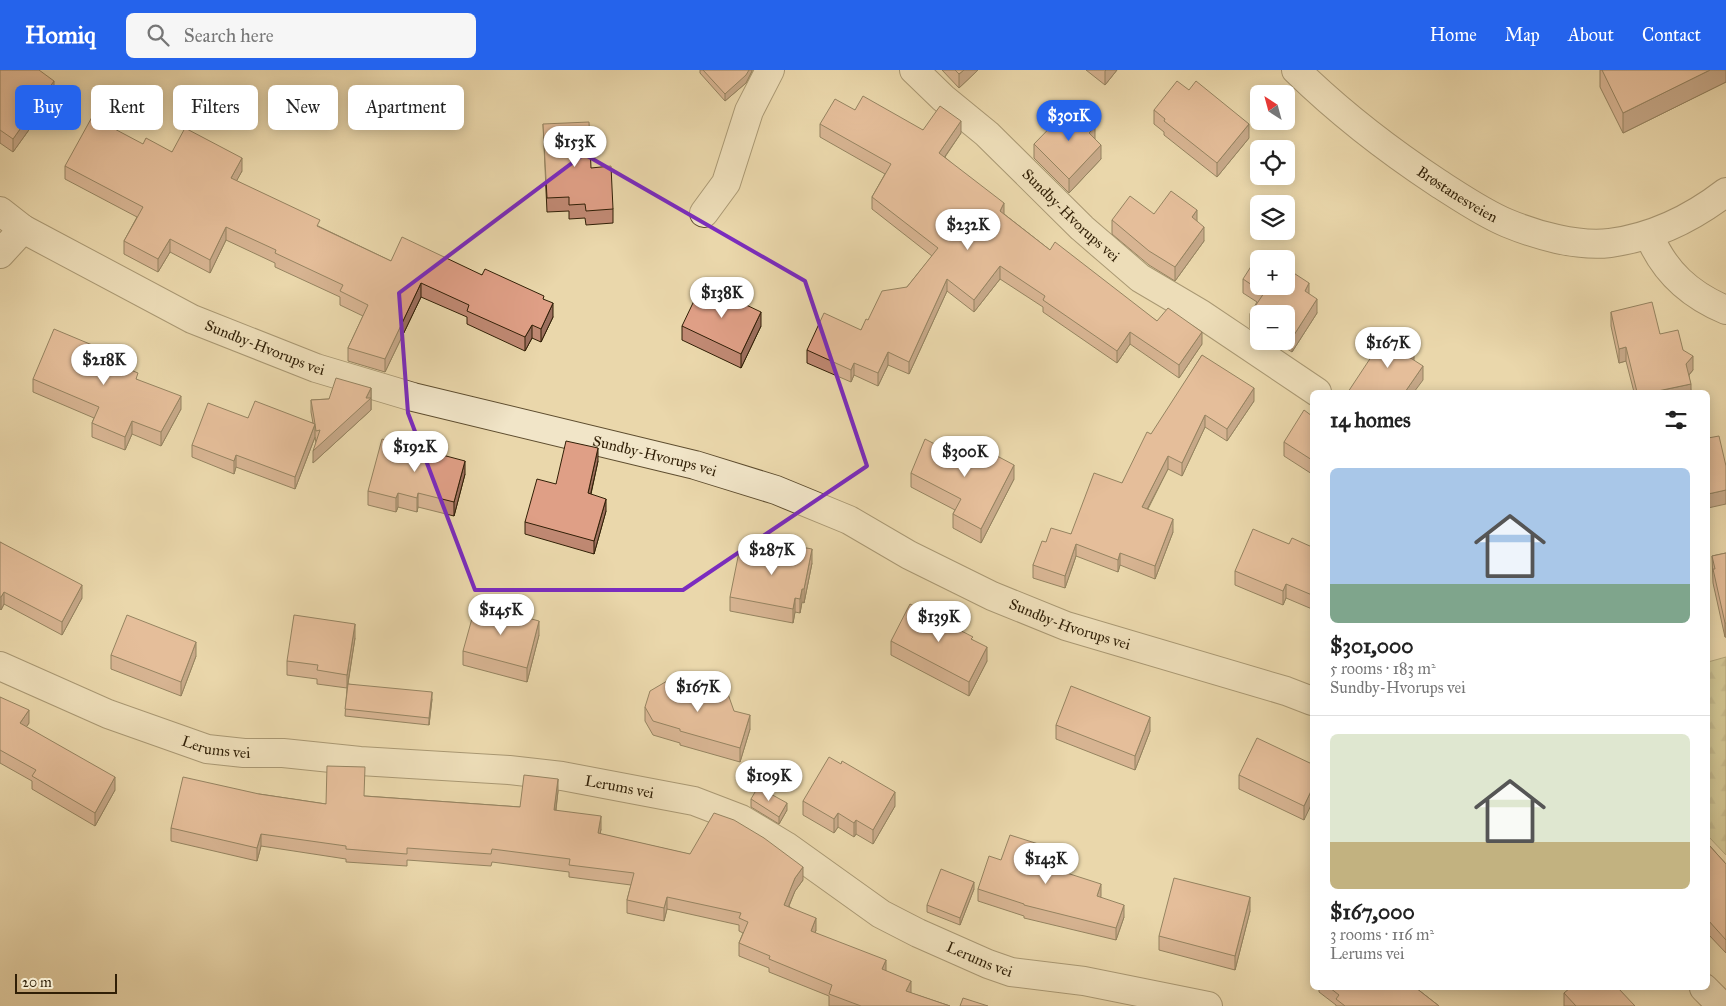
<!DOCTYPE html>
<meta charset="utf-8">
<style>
body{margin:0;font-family:"IM FELL Great Primer",serif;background:#f6f6f6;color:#222;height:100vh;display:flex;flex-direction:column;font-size:19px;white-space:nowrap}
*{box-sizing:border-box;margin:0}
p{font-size:16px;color:#767676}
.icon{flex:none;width:28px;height:28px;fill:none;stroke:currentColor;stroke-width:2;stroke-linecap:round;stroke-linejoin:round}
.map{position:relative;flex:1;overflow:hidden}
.drawer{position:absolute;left:1310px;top:320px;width:400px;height:600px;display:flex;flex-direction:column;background:#fff;border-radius:8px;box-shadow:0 2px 12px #0003}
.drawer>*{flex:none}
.top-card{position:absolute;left:15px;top:15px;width:475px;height:45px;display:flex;gap:10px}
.needle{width:32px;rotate:324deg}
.buttons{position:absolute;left:1250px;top:15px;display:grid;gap:10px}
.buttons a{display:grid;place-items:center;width:45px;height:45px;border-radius:8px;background:#fff;box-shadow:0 2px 12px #0003;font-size:25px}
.scale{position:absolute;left:15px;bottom:12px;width:102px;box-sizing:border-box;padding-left:5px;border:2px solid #301f06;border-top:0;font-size:14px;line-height:18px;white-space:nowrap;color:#301f06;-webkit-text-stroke:4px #f1e5c8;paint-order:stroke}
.price{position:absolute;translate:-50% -42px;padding:0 11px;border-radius:18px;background:#fff;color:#222;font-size:16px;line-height:32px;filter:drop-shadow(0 1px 2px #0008)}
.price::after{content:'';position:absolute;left:50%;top:30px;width:15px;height:11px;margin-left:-8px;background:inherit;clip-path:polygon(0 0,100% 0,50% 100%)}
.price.selected{background:#2563eb;color:#fff}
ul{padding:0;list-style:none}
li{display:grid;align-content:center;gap:10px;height:265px;padding:0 20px}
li+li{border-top:1px solid #e0e0e0}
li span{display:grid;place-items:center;height:155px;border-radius:8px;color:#555}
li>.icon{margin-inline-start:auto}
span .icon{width:90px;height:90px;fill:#fffc;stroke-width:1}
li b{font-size:21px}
h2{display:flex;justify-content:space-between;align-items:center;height:60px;padding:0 20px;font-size:21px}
.pill{padding:0 18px;border-radius:8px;background:#fff;box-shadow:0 2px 12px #0003;font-size:18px;line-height:45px}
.pill.selected{background:#2563eb;color:#fff}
header{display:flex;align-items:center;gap:30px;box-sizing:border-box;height:70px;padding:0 25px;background:#2563eb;color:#fff}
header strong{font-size:24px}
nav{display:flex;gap:28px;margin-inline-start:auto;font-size:18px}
.search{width:350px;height:45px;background:#f6f6f6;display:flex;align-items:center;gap:12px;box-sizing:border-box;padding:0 18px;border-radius:8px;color:#767676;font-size:19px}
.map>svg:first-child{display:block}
.forest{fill:url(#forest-firs);stroke:#776e45}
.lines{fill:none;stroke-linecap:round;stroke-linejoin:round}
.minor-casing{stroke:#5e4d2f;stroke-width:30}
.minor{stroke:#f1e5c8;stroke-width:28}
.wall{fill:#c08973;stroke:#301f06}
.shaded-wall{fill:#9c6f5e;stroke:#301f06}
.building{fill:#df9f86;stroke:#301f06}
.marked{fill:none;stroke:#7b2cbf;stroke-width:4;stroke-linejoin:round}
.labels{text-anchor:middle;stroke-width:4.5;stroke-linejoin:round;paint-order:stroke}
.street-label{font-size:15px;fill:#301f06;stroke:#f1e5c8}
</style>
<header>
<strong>Homiq</strong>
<div class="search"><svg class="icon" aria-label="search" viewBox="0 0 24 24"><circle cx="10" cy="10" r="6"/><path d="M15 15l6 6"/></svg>Search here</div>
<nav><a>Home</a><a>Map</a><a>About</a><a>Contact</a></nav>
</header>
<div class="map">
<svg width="1726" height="936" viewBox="0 0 1726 936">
<defs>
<pattern id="forest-firs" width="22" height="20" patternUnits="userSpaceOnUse" patternTransform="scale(1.25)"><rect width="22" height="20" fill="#bebc84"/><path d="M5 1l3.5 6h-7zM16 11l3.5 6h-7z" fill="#a4a170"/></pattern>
</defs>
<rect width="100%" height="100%" fill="#ead7ab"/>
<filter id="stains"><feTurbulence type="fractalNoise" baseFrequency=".004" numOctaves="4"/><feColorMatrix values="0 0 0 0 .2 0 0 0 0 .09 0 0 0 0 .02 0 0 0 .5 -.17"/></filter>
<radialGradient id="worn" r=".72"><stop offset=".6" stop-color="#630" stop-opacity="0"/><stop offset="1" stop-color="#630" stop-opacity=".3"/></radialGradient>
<path class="forest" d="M1726,587V785L1708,766V592Z"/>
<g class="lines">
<defs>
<g id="minor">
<path id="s1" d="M914,0L943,28L987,64L1082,158L1140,208L1201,244L1317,322"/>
<path id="s2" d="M1296,0C1339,42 1388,80 1438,113C1460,127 1483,143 1507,153C1536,165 1577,177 1610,173C1654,167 1691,149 1726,122"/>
<path id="s3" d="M0,141L23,159L192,249L316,298L413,327L695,395L776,420L849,450L909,485L992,526L1066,556L1286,621L1312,631"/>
<path d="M704,143L726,113L749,41L770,0"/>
<path d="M1649,165C1664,202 1690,225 1726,240"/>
<path d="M0,184L23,159"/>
<path id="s4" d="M0,596L108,644L207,679L244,683H283L360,691L509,700L562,706L694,731L741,749L786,776L881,844L918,863L988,894L1011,902L1084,911L1208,936"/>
<path d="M1704,918L1722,936"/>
</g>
</defs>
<use href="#minor" class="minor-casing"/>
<use href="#minor" class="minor"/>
</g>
<path class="wall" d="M0,0L54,25L13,82L0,73Z
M700,0H752V1L746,13L725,31L700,3Z
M942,0H978L959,18Z
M1086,0H1117L1105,15Z
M1600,0H1726V12L1623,63L1600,17Z
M855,40L923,60L961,63L945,87L1004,144L1050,180L1157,251L1202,274L1179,308L1130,274L1117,293L1043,242V237L1000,209L974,242L947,221L909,304L888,295L878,316L854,305L851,312L807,293V280L861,260L868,250L907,217L932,186L872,139V127L885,104L820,67V54Z
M1154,40L1249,68L1217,107L1164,65V62L1154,54Z
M543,54L591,98L613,139V153L586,155L585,148L569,149V141L547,142Z
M1095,69L1101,89L1069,123L1034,88V74Z
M143,74L242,101L236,111L320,157L391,191L482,205L544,230L553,247L541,272L532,268L525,281L467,254V247L421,227L385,302L348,291V278L363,246L340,235V227L275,197V193L226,170L210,203L170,182L158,202L124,184V171L137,147L65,109V96Z
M1154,144L1197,151L1204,171L1175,211L1149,195L1112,164V150Z
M1243,209L1309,224L1317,243L1292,282L1284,277L1282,280L1270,271H1286V244H1259V264L1250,258V244L1257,232L1243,223Z
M1611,242L1660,264L1683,280L1693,300L1689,305L1691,322H1634L1626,291L1619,293L1611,256Z
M682,256H761L741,298L682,270Z
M1202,285L1254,331L1227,371L1205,357L1182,406L1168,399L1148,439L1173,462L1155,509L1120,495L1118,502L1076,486L1065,518L1033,508V495L1046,472L1071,464L1122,413Z
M97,286L138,310L181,339L161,376L132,364L125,380L92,367V353L94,348L33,322V309Z
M371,318V340L313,393L316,373L315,367L295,419L236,397L234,404L192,387V375L248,348L313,353L311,342V330L329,329Z
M1312,346V404L1284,386V372Z
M960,387L1014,409L981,473L953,458V444L955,440L911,417V403Z
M598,391L591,424L606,441L594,484L525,464V452L556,414Z
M465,404L454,446L418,437L417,442L398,437L396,442L368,435V421Z
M0,472L82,528L62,565L4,534L1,540L0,539Z
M1289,474L1312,477V539L1286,528L1283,535L1235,515V501Z
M1726,483V567H1725L1713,513L1712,486Z
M771,488L812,493L804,533L802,532L800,543L795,542L793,553L730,541V527Z
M539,565L527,612L463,595V581Z
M355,568L348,614L432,629L429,655L345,646L347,618L317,614V609L287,605V591Z
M973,570L987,591L969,626L891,585V571Z
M111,585L196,586L181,626L111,599Z
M0,627L29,653L26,657L115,720L95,756L32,719V711L0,693Z
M645,637L734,641L750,659L740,692L680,675V673L653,665L645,651Z
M1056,655L1150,661L1135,700L1056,669Z
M1312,694L1304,750L1239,719V705Z
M558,721L556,740L601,759L600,764L803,810L795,821L789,836L816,860L815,863L886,901L911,923L950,936H829V926L769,902V898L739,886V873L743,863L739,861V855L667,839L664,851L627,843V830L631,815L569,807V802L492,792L491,796L407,790V796L346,792V789L261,776L257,791L171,771V758L259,724L326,734L365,726L520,737Z
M751,729L787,740L779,754L751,737Z
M803,731L895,736L873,774L856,764L854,767L838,757L834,763L803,745Z
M1708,774L1726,794V883L1708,864Z
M1001,790L1051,791L1049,797L1101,827L1124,847L1116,870L1024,848V846L978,831V819Z
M974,819L960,855L927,842V835Z
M1250,841L1235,900L1159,880V866Z
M1319,918H1416L1439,936H1336V935L1319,922Z
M1564,923L1635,936H1564Z"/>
<path class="shaded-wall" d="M749,0H752V1L746,13L725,31V24Z
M964,0H978L959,18V4Z
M1106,0H1117L1105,15V1Z
M1710,0H1726V12L1623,63V43Z
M54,11V25L13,82V69Z
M961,51V63L939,95V83Z
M1249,54V68L1217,107V93Z
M1095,57V71L1089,63Z
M1101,75V89L1069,123V109Z
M242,88V101L231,121V108Z
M1004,133V145L1000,141Z
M1197,140V154L1192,147Z
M226,157V170L210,203V190Z
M1204,157V171L1175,211V197Z
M170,169V182L158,202V189Z
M1000,196V209L974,242V230Z
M947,209V221L909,304V292Z
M421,213V227L385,302V289Z
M1309,213V227L1305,221Z
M1317,229V243L1292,282V268Z
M553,233V247L541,272V259Z
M761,242V256L741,298V284Z
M532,255V268L525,281V267Z
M1130,262V274L1117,293V281Z
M1202,262V274L1179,308V295Z
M1282,271H1284V277L1282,280Z
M97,277V291L94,285Z
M1626,277V291L1619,293V279Z
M1414,280V294L1409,287Z
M888,282V295L878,316V303Z
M1693,286V300L1686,308V294Z
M854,293V305L851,312V300Z
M1423,296V310L1414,322H1405Z
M1691,314V322H1653Z
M371,318V340L313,393V381L366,328Z
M1254,318V331L1227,371V359Z
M181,326V339L161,376V362Z
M1205,345V357L1182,406V393Z
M132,351V364L125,380V367Z
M315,354V367L295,419V407Z
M598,378V391L588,436V423Z
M236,385V397L234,404V391Z
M1168,386V399L1142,449V437Z
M465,391V404L454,446V432Z
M1014,395V409L981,473V459Z
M1726,420V434L1708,438V424Z
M398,423V437L396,442V428Z
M418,423V437L417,442V428Z
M606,429V441L594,484V471Z
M1173,449V462L1155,509V496Z
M1076,474V486L1065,518V506Z
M812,479V493L804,533V519Z
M1120,483V495L1118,502V490Z
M1286,514V528L1283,535V521Z
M82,515V528L62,565V552Z
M802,519V532L800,543V529Z
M4,522V534L1,540V527Z
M795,528V542L793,553V539Z
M539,551V565L527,612V598Z
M1725,553H1726V567H1725Z
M355,554V568L347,618V605Z
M196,572V586L181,626V612Z
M987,577V591L969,626V612Z
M432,622V629L429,655V648Z
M29,640V653L20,666V653Z
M750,645V659L740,692V678Z
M1150,647V661L1135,700V686Z
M115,707V720L95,756V743Z
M558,709V721L554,753V740Z
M1312,719V733L1304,750V736Z
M895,722V736L873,774V760Z
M787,733V740L779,754V747Z
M838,743V757L834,763V749Z
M601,746V759L598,776V763Z
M856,750V764L854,767V753Z
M261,764V776L257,791V778Z
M1051,778V791L1045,808V796Z
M803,797V810L795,821L784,847V835L795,808Z
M974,812V819L960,855V848Z
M1101,814V826L1097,838V826Z
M667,827V839L664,851V838Z
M1250,827V841L1235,900V886Z
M1124,835V847L1116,870V858Z
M816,848V860L811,874V861Z
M886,890V903L882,899Z
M911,911V923L906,921Z"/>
<path class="building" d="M0,0H39L54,11L13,69L0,60Z
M703,0H749L746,5L725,24Z
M955,0H964L959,4Z
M1602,0H1710L1623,43Z
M1177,11L1189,20L1196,11L1249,54L1217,93L1164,51L1165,49L1154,40Z
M863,26L923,60L940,36L961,51L939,83L1004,133L1000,141L1050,180L1055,172L1157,251L1168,238L1202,262L1179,295L1130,262L1117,281L1043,230L1045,226L1000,196L974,230L947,209L909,292L888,282L878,303L854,293L851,300L807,280L824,243L861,260L866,249L868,250L882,221L907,217L938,178L872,127L891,94L820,54L835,29L855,40Z
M1072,35L1095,57L1089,63L1101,75L1069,109L1034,74Z
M92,47L143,74L146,68L172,82L185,58L242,88L231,108L320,150L317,156L391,191L402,167L482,205L485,199L544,226L543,229L553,233L541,259L532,255L525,267L467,241L469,235L421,213L385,289L348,278L368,235L340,221L343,215L275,183L276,180L226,157L210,190L170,169L158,189L124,171L143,137L65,96Z
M589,52L591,98L611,96L613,139L586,141L585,134L569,135V127L547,128L543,54Z
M1171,121L1197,140L1192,147L1204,157L1175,197L1149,181L1112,150L1130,126L1154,144Z
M1257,187L1260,189H1259V216H1286V198L1309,213L1305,221L1317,229L1292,268L1286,265V244H1259V250L1250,244L1264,223L1243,209Z
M702,214L761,242L741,284L682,256Z
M1652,232L1660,264L1678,260L1683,280L1693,286L1686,294L1691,314L1653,322H1637L1626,277L1619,279L1611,242Z
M54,259L97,277L94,285L138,303L136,309L181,326L161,362L132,351L125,367L92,353L99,337L33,309Z
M1387,263L1414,280L1409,287L1423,296L1405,322H1348Z
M1202,285L1254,318L1227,359L1205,345L1182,393L1168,386L1142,437L1173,449L1155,496L1120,483L1118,490L1076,474L1065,506L1033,495L1042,471L1046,472L1051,458L1071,464L1094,403L1122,413L1147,362L1151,364Z
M336,308L371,318L366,328H371L313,381L320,360L316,361L315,354L295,407L236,385L234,391L192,375L208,333L248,348L255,331L315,354L311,330L329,329Z
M1304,340L1312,346V390L1284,372Z
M1719,366L1726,396V420L1708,424V368Z
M382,369L465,391L454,432L418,423L417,428L398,423L396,428L368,421Z
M925,369L960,387L969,371L1014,395L981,459L953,444L961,429L911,403Z
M566,371L598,378L588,423L606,429L594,471L525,452L537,409L556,414Z
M1253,459L1289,474L1292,468L1312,477V525L1286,514L1283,521L1235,501Z
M0,472L82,515L62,552L4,522L1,527H0Z
M774,472L812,479L804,519H802L800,529L795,528L793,539L730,527L739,482L771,488Z
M1726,483V553H1725L1713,499H1715L1712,486Z
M476,534L539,551L527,598L463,581Z
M910,534L973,567L971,569L987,577L969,612L891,571Z
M127,545L196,572L181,612L111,585Z
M294,545L355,554L347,605L317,600L318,595L287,591Z
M667,611L695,619L701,617L728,624L734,641L750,645L740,678L680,661V659L653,651L645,637L650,621Z
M348,614L432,622L429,648L345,639Z
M1071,616L1150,647L1135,686L1056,655Z
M0,627L29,640L20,653L115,707L95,743L32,706L36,700L0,680Z
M1257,668L1312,694V719L1304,736L1239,705Z
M829,687L841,694L842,691L895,722L873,760L856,750L854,753L838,743L834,749L803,731Z
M327,696L365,697L364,726L520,737L524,705L558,709L554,740L601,746L598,763L690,784L714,743L734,750L764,768L803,797L795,808L784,835L816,848L811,861L886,890L882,899L911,911L906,921L950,936H861L829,924L832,915L769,889L770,886L739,873L748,852L739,848L741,843L667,827L664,838L627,830L634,803L569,795L570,789L492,779L491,784L407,778V784L346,779V776L261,764L257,778L171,758L183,707L259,724L326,734Z
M758,717L787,733L779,747L751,729Z
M1010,765L1051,778L1045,796L1101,814L1097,826L1124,835L1116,858L1024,835V834L978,819L989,786L1001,790Z
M1708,774L1726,794V870L1708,850Z
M941,799L974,812L960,848L927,835Z
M1174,808L1250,827L1235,886L1159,866Z
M1330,918H1416L1439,936H1345L1336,929L1339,925Z
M1570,918H1618L1635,936H1576L1564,923Z
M963,928L988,936H960Z"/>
<path d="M0 0H1726V936H0ZM584,84L805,211L867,396L683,520H475L408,343L399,223Z" fill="#ead7ab" fill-opacity=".55" fill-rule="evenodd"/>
<path class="marked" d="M584,84L805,211L867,396L683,520H475L408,343L399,223Z"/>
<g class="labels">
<g class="street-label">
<text dy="5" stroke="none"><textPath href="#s2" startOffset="204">Brøstanesveien</textPath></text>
<text dy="5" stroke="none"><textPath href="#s1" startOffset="214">Sundby-Hvorups vei</textPath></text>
<text dy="5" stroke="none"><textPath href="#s3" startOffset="299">Sundby-Hvorups vei</textPath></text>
<text dy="5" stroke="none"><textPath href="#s3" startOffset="704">Sundby-Hvorups vei</textPath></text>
<text dy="5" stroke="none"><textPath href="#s3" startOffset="1154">Sundby-Hvorups vei</textPath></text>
<text dy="5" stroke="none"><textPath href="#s4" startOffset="232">Lerums vei</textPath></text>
<text dy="5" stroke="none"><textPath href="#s4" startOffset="638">Lerums vei</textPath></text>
<text dy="5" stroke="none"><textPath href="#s4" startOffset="1042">Lerums vei</textPath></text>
</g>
</g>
<rect width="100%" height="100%" filter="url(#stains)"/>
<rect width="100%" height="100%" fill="url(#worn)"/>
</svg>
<div class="buttons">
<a><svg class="needle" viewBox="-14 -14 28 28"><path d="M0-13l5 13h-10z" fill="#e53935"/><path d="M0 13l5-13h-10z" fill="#767676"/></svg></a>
<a><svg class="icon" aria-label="locate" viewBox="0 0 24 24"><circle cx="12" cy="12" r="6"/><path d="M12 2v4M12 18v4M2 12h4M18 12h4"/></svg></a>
<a><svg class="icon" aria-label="layers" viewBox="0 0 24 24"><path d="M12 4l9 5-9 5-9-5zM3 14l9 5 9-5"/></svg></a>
<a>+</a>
<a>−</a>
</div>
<div class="scale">20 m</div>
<b class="price selected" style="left:1069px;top:72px">$301K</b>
<b class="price" style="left:575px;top:98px">$153K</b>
<b class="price" style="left:968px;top:181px">$232K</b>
<b class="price" style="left:722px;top:249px">$138K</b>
<b class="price" style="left:1388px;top:299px">$167K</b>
<b class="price" style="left:104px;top:316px">$218K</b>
<b class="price" style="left:415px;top:403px">$192K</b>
<b class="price" style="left:965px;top:408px">$300K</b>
<b class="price" style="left:772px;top:506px">$287K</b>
<b class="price" style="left:501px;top:566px">$145K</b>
<b class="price" style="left:939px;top:573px">$139K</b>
<b class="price" style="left:698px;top:643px">$167K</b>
<b class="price" style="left:769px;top:732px">$109K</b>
<b class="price" style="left:1046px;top:815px">$143K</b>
<div class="top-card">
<a class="pill selected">Buy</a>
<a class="pill">Rent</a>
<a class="pill">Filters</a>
<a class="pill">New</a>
<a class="pill">Apartment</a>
</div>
<section class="drawer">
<h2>14 homes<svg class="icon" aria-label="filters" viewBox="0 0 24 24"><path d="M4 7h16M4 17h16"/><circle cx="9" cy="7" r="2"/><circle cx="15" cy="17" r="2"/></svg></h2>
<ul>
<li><span style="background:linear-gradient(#a9c7e8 75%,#7fa58c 0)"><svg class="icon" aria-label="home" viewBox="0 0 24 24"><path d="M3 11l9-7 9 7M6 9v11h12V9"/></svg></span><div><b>$301,000</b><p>5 rooms · 183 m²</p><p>Sundby-Hvorups vei</p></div></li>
<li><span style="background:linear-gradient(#dfe7d0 70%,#c2b280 0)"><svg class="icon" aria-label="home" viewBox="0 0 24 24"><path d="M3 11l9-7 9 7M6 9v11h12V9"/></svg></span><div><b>$167,000</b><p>3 rooms · 116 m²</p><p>Lerums vei</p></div></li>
</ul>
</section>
</div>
